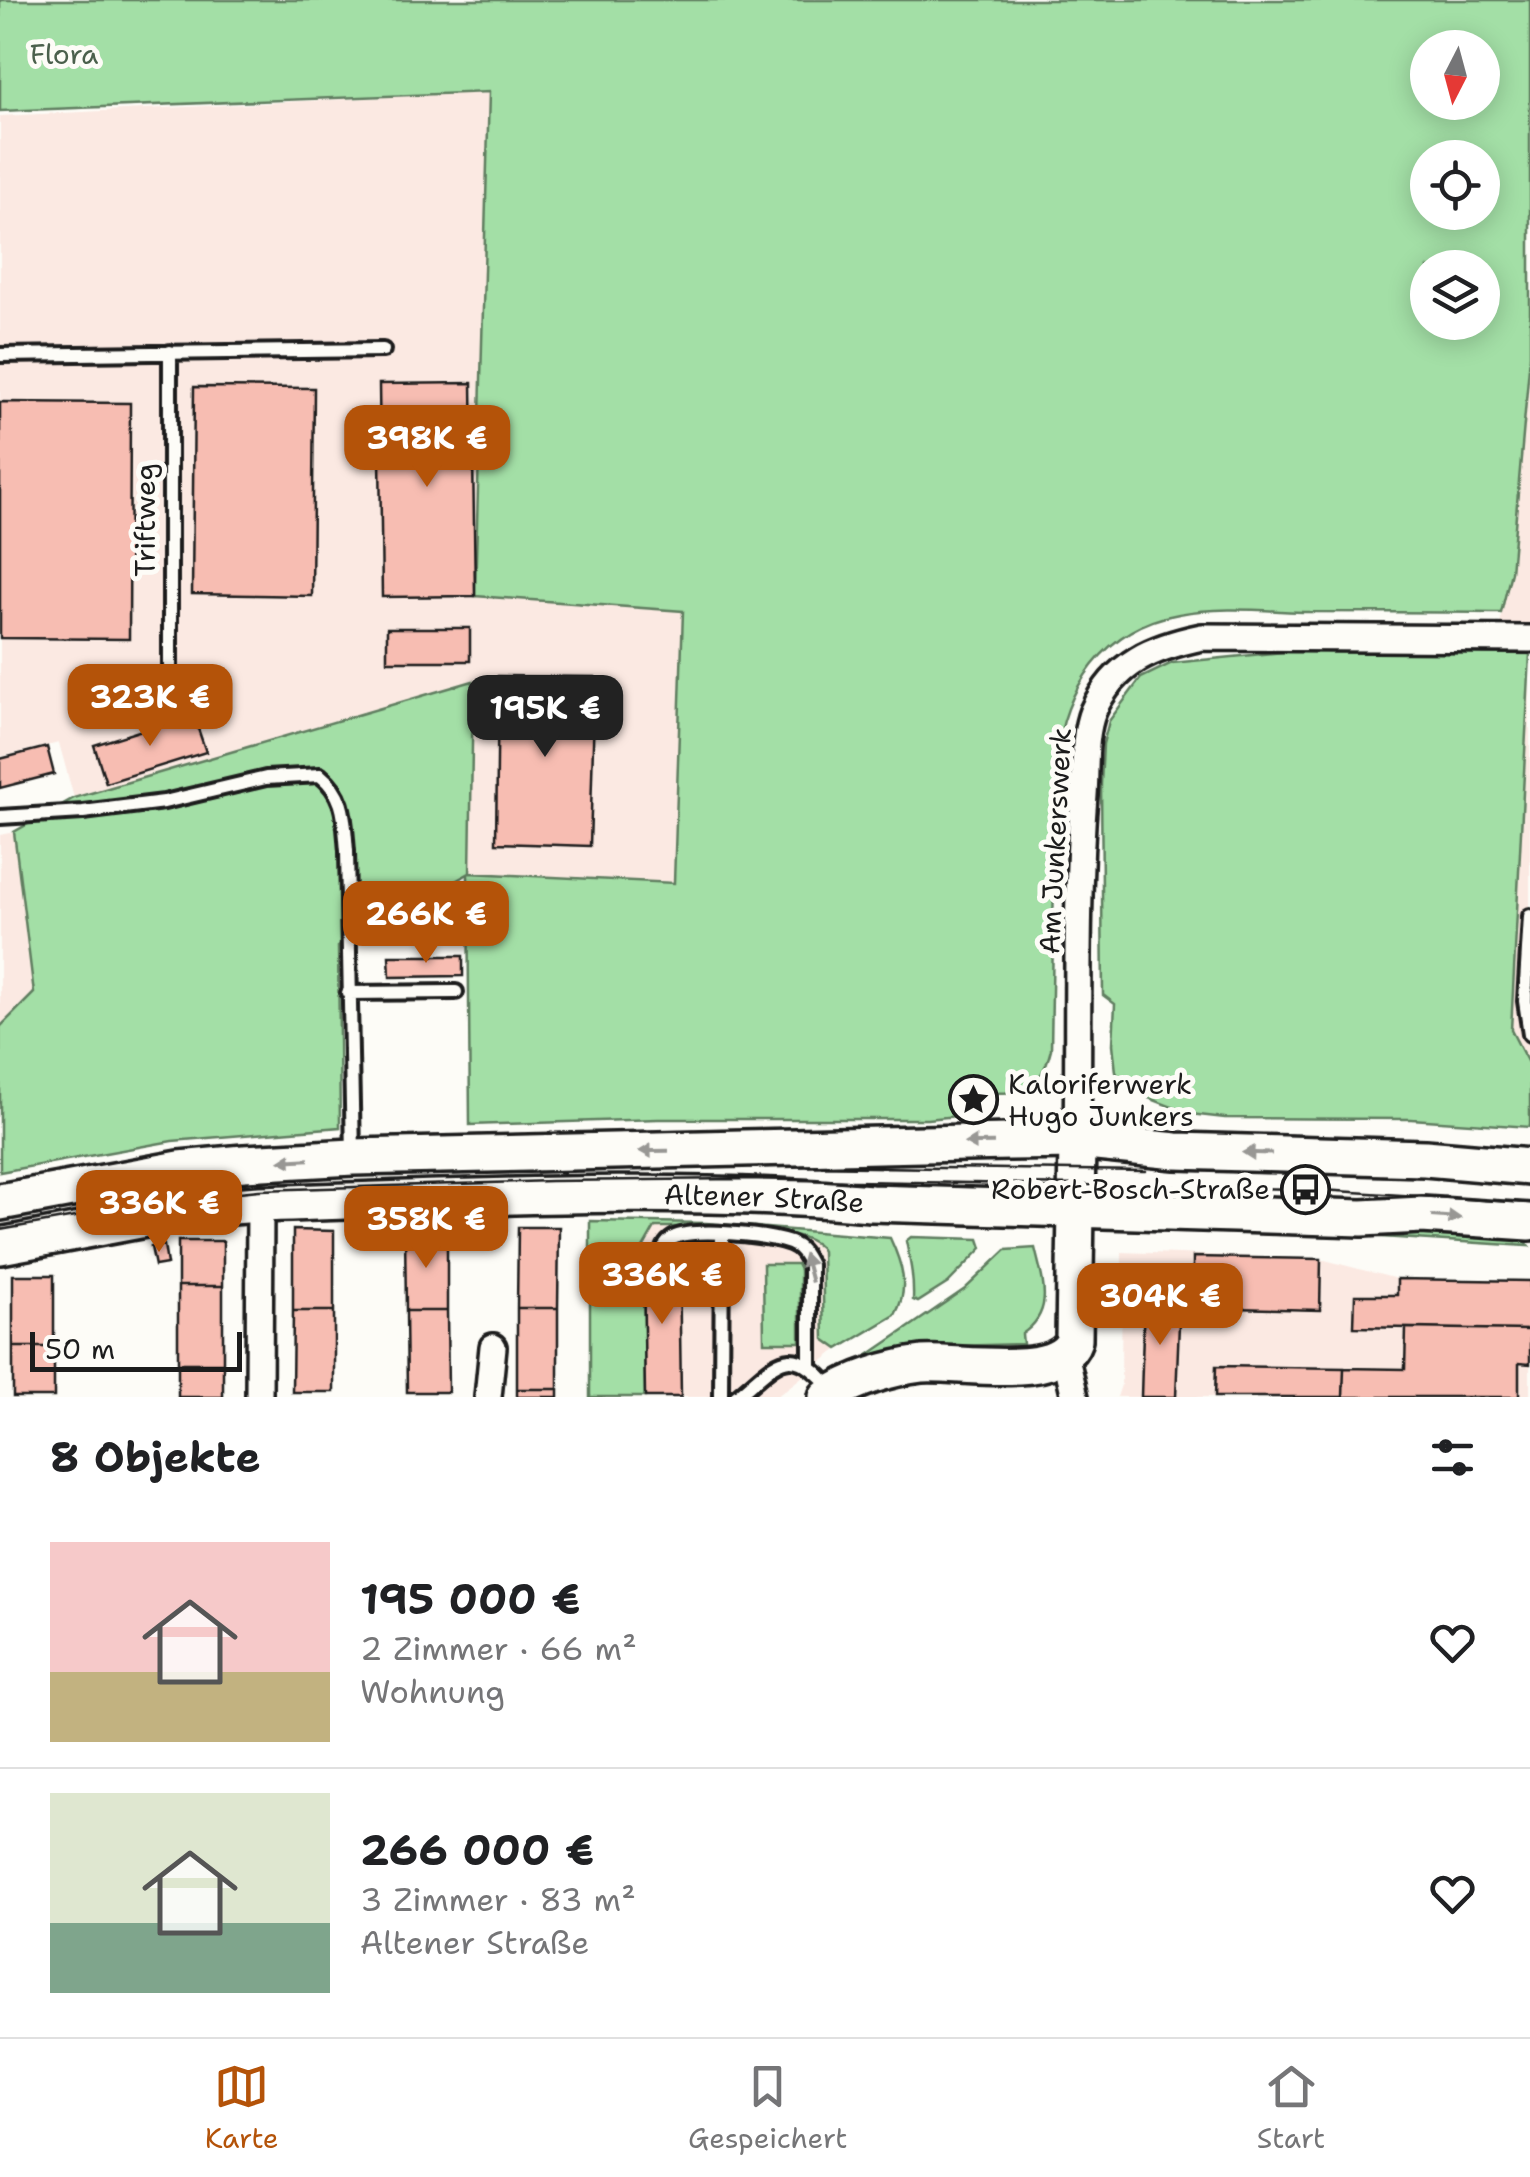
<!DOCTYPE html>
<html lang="de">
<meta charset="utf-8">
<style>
body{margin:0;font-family:"Shantell Sans",sans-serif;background:#f2f2f2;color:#202124;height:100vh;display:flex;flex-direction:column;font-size:38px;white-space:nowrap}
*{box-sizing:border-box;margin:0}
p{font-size:32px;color:#757577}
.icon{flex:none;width:55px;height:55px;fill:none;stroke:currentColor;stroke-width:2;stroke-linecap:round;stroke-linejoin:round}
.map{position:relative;height:1397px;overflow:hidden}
.panel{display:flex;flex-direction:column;background:#fff;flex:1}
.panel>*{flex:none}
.needle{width:65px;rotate:186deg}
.controls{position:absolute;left:1410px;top:30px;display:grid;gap:20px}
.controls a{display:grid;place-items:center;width:90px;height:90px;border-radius:50%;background:#fff;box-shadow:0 5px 25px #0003;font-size:50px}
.scale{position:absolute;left:30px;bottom:25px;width:212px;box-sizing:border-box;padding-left:10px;border:5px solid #1c1c1c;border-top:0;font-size:28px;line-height:35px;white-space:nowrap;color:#1c1c1c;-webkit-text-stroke:8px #fdfcf7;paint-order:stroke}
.price{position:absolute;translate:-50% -85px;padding:0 22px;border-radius:20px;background:#b45309;color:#fff;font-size:32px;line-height:65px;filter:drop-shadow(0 2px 5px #0008)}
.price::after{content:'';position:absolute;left:50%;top:60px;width:30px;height:22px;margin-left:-15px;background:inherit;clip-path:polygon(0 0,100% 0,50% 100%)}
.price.on{background:#222;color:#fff}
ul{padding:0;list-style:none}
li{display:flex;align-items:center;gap:30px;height:250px;padding:0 50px}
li+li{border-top:2px solid #e0e0e0}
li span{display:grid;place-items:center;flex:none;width:280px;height:200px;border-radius:0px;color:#555}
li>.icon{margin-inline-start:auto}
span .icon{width:120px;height:120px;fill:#fffc;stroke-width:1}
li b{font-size:42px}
h2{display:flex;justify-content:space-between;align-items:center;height:120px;padding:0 50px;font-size:42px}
.tab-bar{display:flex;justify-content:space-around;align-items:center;height:140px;border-top:2px solid #e0e0e0;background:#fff;font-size:28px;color:#757577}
.tab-bar a{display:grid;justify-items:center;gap:5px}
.tab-bar .on{color:#b45309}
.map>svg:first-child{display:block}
.built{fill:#fbe9e2}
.green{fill:#a3dfa6;stroke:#607e61;stroke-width:2.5;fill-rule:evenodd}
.building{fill:#f7bdb2;stroke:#1c1c1c;stroke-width:2.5}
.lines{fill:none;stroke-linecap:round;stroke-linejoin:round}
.lane-casing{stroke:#1c1c1c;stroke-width:20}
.street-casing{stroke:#1c1c1c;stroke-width:32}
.secondary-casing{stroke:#1c1c1c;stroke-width:42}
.lane{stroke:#fdfcf7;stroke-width:12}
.street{stroke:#fdfcf7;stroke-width:25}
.secondary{stroke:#fdfcf7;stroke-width:35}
.tram{stroke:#1c1c1c;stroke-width:2.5}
.oneway{fill:#989794}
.labels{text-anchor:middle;stroke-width:10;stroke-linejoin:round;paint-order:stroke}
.park-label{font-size:28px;fill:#4b604c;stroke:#fdfcf7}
.street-label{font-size:28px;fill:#1c1c1c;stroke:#fdfcf7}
.poi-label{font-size:28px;fill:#1c1c1c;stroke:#fdfcf7;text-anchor:start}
</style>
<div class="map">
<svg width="1530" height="1397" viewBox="0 0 1530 1397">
<rect width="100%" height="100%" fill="#fdfcf7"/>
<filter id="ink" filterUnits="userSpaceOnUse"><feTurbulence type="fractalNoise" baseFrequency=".01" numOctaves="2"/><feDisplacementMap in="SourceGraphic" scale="20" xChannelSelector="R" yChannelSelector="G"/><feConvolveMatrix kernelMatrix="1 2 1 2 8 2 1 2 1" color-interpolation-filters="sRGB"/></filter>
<g filter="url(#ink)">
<path class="built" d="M490,92L475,596L683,610L674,883L469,873L472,681L74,798L59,743L0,757V116Z
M1530,355V1118L1507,1117L1528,640L1500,639L1501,613L1511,572Z
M14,832L34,994L0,1027V835Z
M619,1222L706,1223L890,1238L904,1275L900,1307L895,1315L838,1349L776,1397H608Z
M1122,1252L1321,1259L1397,1279L1530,1281V1397H1117L1121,1385Z"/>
<path class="green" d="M0,0H1530V355L1511,572L1501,613C1437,612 1373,612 1309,612C1267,611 1221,606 1179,614C1104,627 1064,689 1056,760L1051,1049C1038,1102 1012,1092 966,1092V1115L927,1119H658L470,1125L468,874L338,947L340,1127L172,1141L0,1172V1027L34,993L14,832L74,798L473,681L470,873L674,883L683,611L475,596L489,92L0,111ZM1428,48H1482V102H1428ZM1428,158H1482V212H1428ZM1428,268H1482V322H1428Z
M1293,651L1530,654L1511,1030L1530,1067V1127L1411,1119L1225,1118L1190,1114L1128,1090L1116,1072L1113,1044L1115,1004L1103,995L1101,785L1103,744L1109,721L1141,678L1172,663Z
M590,1221L706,1223L890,1238C902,1264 910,1288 895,1315L838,1349L824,1339L822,1251C809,1222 687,1227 655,1227L638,1257L643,1258L645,1397H590Z
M1250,1225L1522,1236L1529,1246L1252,1229Z
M911,1237L979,1239L982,1248L948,1283L918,1302L913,1300C914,1278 910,1261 906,1241Z
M1035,1248C1043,1282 1055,1312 1022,1334L1023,1344L913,1347L861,1360L965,1289L1006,1250Z
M763,1264H797L800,1270V1342H764Z"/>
<path class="building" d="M472,383L475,596L382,597L379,384Z
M194,387L314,388L312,596L192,594Z
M0,402L130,403L129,639L0,638Z
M387,628H470V661H387Z
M498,676L595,677L590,846L496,843Z
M193,714L206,752L106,783L94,745Z
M47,747L54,774L0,788V759Z
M389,956H463V976L390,977Z
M518,1227H559L558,1308H517Z
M293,1230L334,1231V1311H293Z
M447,1230V1311H406L405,1231Z
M178,1241H223V1286H178Z
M164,1245L167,1264L155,1266L151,1247Z
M679,1257L681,1397H645L643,1258Z
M1193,1257L1321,1259L1320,1310L1193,1307Z
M13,1275H54V1347H13Z
M1397,1279L1530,1281V1330L1354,1327L1355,1295H1397Z
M178,1286H223V1363H178Z
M1144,1298L1180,1299L1176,1397H1141Z
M517,1308H558V1389H517Z
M293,1311H334V1392H292Z
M406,1311H447L448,1392H407Z
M1406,1328L1530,1330V1364L1519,1363V1397H1343L1344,1368L1405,1369Z
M13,1347H54V1397H13Z
M178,1363H223V1397H178Z
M1216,1366L1344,1368L1343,1397H1215Z
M517,1389H558V1397H517Z"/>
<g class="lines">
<defs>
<path id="lane" d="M170,352V688
M0,355L383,350
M0,817L83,812L164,802L266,778L320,775C346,796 344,820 347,851L353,1155
M1530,916L1525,1001L1530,1034
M348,993L456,992
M662,1258C663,1249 665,1243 673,1238C693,1227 767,1235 790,1243C801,1247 805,1255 810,1265V1365
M721,1397L722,1234
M736,1397C779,1362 789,1338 833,1390"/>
<path id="street" d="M1077,1141C1079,1026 1075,910 1084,795C1086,769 1083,736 1093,711C1115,662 1154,647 1202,637L1530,639
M1065,1354L1075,1397
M259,1397L260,1204
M488,1397L493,1347"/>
<g id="secondary">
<path d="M0,1202L180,1169L244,1163L353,1157L1009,1142L1077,1141L1176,1151L1425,1158L1530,1167"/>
<path id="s1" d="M0,1246L204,1208L260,1204C463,1198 668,1186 871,1203L1362,1218L1422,1215L1530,1222"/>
<path d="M827,1397C853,1379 890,1368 922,1364C959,1361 1060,1382 1074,1340L1077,1141"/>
</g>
</defs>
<use href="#lane" class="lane-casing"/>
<use href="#street" class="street-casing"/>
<use href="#secondary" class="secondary-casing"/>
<use href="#lane" class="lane"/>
<use href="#street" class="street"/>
<use href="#secondary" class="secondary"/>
<path class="tram" d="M801,1166L1146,1171
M0,1230L190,1197L259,1190L551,1181L741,1179L1305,1189L1530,1203"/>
</g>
<defs><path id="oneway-solid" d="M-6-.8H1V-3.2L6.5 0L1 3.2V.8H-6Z" transform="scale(2.5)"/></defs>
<g class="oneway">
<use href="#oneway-solid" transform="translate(979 1143) rotate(179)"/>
<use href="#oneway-solid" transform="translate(654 1151) rotate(179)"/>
<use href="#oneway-solid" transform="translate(1257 1153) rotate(-178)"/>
<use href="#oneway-solid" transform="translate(294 1160) rotate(177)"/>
<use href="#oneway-solid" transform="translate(1446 1217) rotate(4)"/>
<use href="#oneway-solid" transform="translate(808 1268) rotate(-105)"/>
</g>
</g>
<defs>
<symbol id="sight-ring" viewBox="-11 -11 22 22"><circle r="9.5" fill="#fdfcf7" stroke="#1c1c1c" stroke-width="1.5"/><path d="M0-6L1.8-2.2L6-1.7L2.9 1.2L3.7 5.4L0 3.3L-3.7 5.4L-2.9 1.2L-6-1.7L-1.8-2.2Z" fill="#1c1c1c"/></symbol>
<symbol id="bus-ring" viewBox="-11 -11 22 22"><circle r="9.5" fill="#fdfcf7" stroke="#1c1c1c" stroke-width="1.5"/><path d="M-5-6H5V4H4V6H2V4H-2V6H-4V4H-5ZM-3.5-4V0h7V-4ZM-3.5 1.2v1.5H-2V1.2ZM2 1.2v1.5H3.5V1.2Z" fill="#1c1c1c"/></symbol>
</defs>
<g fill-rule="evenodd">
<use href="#sight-ring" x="946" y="1072" width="55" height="55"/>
<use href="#bus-ring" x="1278" y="1162" width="55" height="55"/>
</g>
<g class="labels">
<g class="park-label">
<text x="64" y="64">Flora</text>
</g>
<g class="street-label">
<text transform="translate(145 520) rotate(-90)" y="10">Triftweg</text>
<text transform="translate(1055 841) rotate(-87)" y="10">Am Junkerswerk</text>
<text dy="10" stroke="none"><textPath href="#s1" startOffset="768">Altener Straße</textPath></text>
</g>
<g class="poi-label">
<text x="1008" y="1094">Kaloriferwerk<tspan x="1008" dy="32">Hugo Junkers</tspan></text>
<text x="1270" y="1199" text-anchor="end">Robert-Bosch-Straße</text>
</g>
</g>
</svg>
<div class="controls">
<a><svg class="needle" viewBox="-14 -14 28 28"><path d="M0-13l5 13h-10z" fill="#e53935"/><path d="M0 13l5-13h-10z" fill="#757577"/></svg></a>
<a><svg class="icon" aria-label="locate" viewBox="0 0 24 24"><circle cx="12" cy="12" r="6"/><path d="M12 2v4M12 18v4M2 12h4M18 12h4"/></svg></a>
<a><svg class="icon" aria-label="layers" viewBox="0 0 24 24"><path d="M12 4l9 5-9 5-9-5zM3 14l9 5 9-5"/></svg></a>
</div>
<div class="scale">50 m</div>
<b class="price" style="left:427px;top:490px">398K €</b>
<b class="price" style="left:150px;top:749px">323K €</b>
<b class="price on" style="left:545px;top:760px">195K €</b>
<b class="price" style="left:426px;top:966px">266K €</b>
<b class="price" style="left:159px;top:1255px">336K €</b>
<b class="price" style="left:426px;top:1271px">358K €</b>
<b class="price" style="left:662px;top:1327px">336K €</b>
<b class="price" style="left:1160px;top:1348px">304K €</b>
</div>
<section class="panel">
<h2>8 Objekte<svg class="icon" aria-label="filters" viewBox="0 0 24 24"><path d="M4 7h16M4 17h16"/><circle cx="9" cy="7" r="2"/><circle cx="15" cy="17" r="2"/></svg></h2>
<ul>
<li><span style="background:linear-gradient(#f6c9c9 65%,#c2b280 0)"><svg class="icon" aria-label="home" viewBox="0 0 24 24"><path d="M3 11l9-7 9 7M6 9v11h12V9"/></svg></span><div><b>195 000 €</b><p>2 Zimmer · 66 m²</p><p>Wohnung</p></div><svg class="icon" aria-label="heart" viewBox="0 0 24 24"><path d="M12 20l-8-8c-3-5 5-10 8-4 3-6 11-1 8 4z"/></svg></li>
<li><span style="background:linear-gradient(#dfe7d0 65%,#7fa58c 0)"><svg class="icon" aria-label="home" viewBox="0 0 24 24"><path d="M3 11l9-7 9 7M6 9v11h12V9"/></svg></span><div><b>266 000 €</b><p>3 Zimmer · 83 m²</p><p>Altener Straße</p></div><svg class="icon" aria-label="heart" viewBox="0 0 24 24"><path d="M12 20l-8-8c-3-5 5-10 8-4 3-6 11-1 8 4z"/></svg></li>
</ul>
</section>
<nav class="tab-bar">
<a class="on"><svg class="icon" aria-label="map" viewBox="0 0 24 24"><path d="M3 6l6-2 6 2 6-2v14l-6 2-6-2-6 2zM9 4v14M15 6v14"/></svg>Karte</a>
<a><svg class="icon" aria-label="saved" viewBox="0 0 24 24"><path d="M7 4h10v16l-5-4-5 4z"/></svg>Gespeichert</a>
<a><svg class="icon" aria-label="home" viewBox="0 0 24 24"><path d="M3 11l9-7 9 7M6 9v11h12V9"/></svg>Start</a>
</nav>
